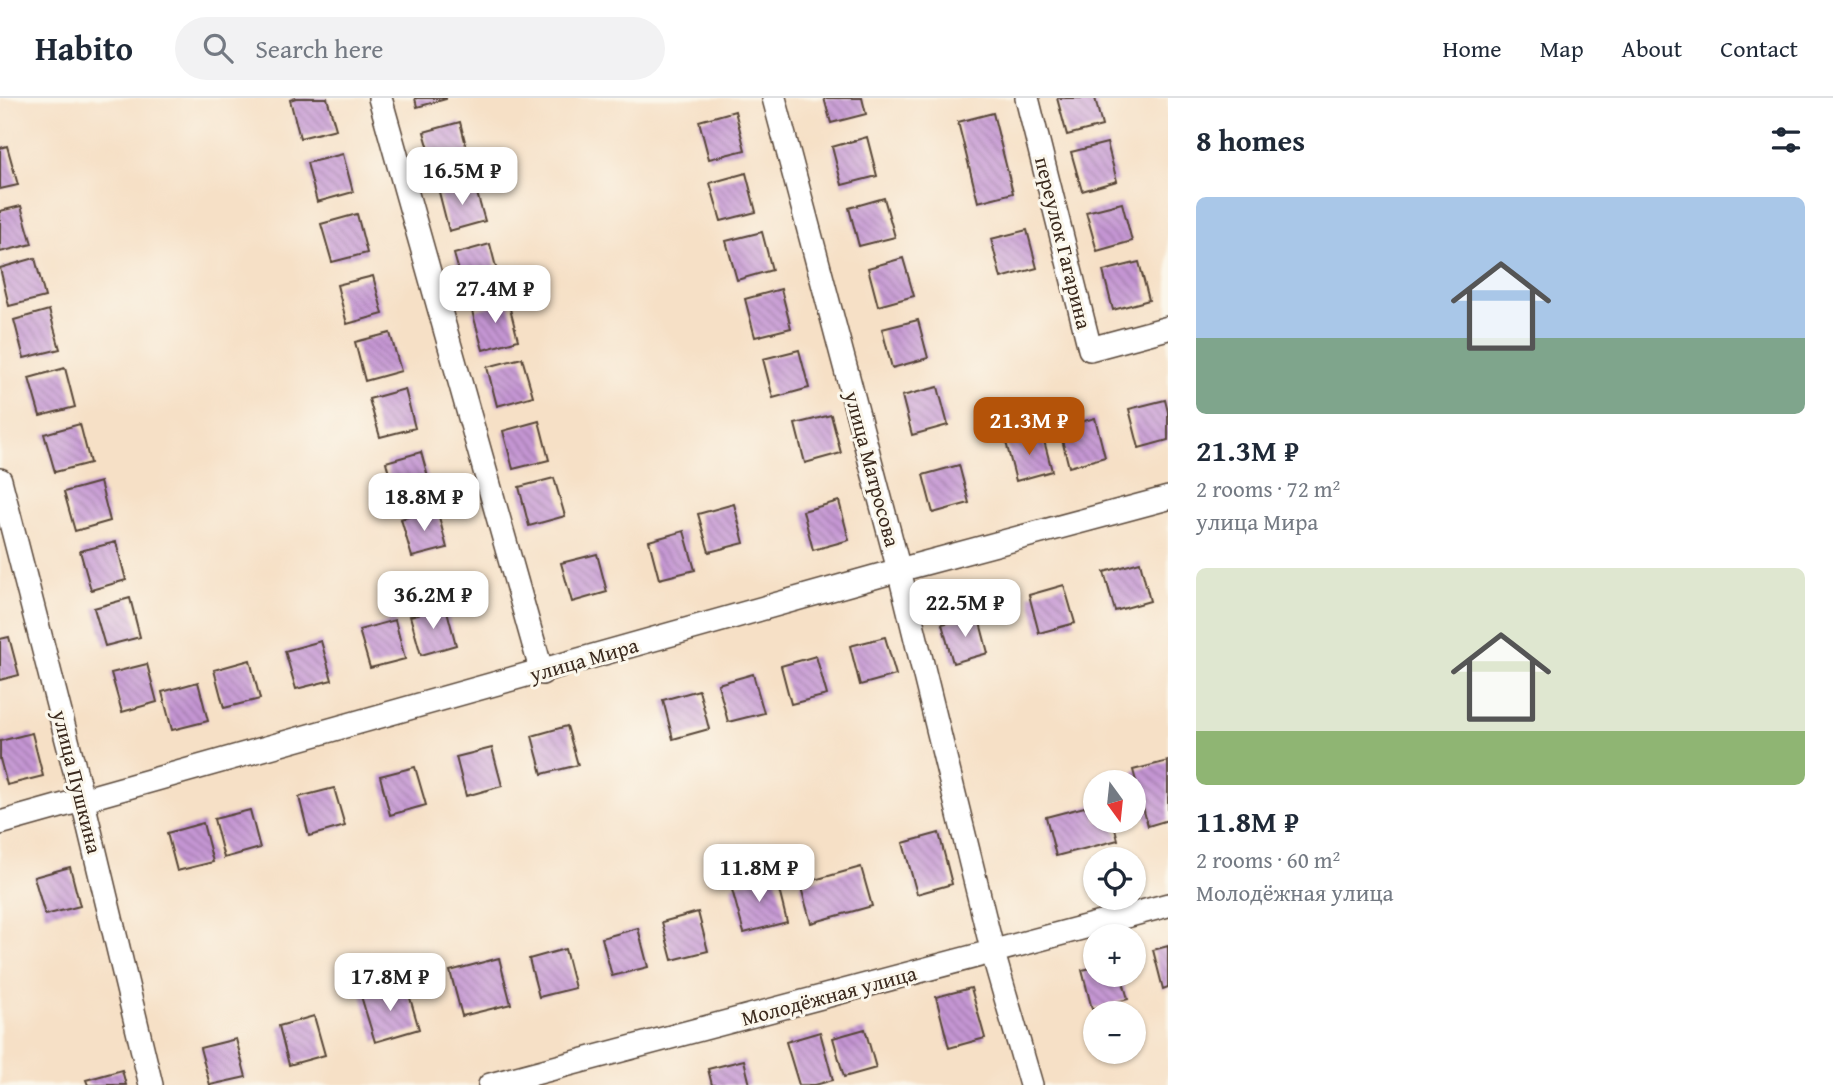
<!DOCTYPE html>
<meta charset="utf-8">
<style>
body{margin:0;font-family:"Gentium Book Plus",serif;background:#f2f2f3;color:#1f2937;height:100vh;display:flex;flex-direction:column;font-size:26px;white-space:nowrap}
*{box-sizing:border-box;margin:0}
p{font-size:23px;color:#747a83}
.icon{flex:none;width:38px;height:38px;fill:none;stroke:currentColor;stroke-width:2;stroke-linecap:round;stroke-linejoin:round}
.map{position:relative;flex:1;overflow:hidden}
.side{display:flex;flex-direction:column;background:#fff;width:665px}
.side>*{flex:none}
.needle{width:46px;rotate:165deg}
.buttons{position:absolute;left:1083px;top:672px;display:grid;gap:14px}
.buttons a{display:grid;place-items:center;width:63px;height:63px;border-radius:50%;background:#fff;box-shadow:0 2px 5px #0004;font-size:35px}
.price{position:absolute;translate:-50% -60px;padding:0 16px;border-radius:14px;background:#fff;color:#222;font-size:23px;line-height:46px;filter:drop-shadow(0 2px 4px #0008)}
.price::after{content:'';position:absolute;left:50%;top:42px;width:21px;height:16px;margin-left:-10px;background:inherit;clip-path:polygon(0 0,100% 0,50% 100%)}
.price.current{background:#b45309;color:#fff}
ul{padding:0;list-style:none}
li{display:grid;align-content:center;gap:14px;height:371px;padding:0 28px}
li span{display:grid;place-items:center;height:217px;border-radius:10px;color:#555}
li>.icon{margin-inline-start:auto}
span .icon{width:126px;height:126px;fill:#fffc;stroke-width:1}
li b{font-size:30px}
h2{display:flex;justify-content:space-between;align-items:center;height:84px;padding:0 28px;font-size:30px}
header{display:flex;align-items:center;gap:42px;box-sizing:border-box;height:98px;padding:0 35px;background:#fff;border-bottom:2px solid #e0e1e3}
header strong{font-size:33px}
nav{display:flex;gap:38px;margin-inline-start:auto;font-size:24px}
.search{width:490px;height:63px;background:#f2f2f3;display:flex;align-items:center;gap:18px;box-sizing:border-box;padding:0 24px;border-radius:38px;color:#747a83;font-size:26px}
main{display:flex;flex:1;min-height:0}
.map>svg:first-child{display:block}
.building{fill:url(#building-back-hatch)}
.lines{fill:none;stroke-linecap:round;stroke-linejoin:round}
.minor-casing{stroke:#574537;stroke-width:26}
.minor{stroke:#fff;stroke-width:23}
.labels{text-anchor:middle;stroke-width:6;stroke-linejoin:round;paint-order:stroke}
.street-label{font-size:21px;fill:#3b2a1e;stroke:#fbf7ec}
</style>
<header>
<strong>Habito</strong>
<div class="search"><svg class="icon" aria-label="search" viewBox="0 0 24 24"><circle cx="10" cy="10" r="6"/><path d="M15 15l6 6"/></svg>Search here</div>
<nav><a>Home</a><a>Map</a><a>About</a><a>Contact</a></nav>
</header>
<main>
<div class="map">
<svg width="1168" height="987" viewBox="0 0 1168 987">
<defs>
<pattern id="building-back-hatch" width="6" height="6" patternUnits="userSpaceOnUse" patternTransform="scale(1.75)"><rect width="6" height="6" fill="#c495d3"/><path d="M-1 5l2 2M0 0l6 6M5-1l2 2" fill="none" stroke="#a07aab"/></pattern>
</defs>
<rect width="100%" height="100%" fill="#fbf7ec"/>
<filter id="ink" filterUnits="userSpaceOnUse"><feTurbulence type="fractalNoise" baseFrequency=".0143" numOctaves="2"/><feDisplacementMap in="SourceGraphic" scale="14" xChannelSelector="R" yChannelSelector="G"/><feConvolveMatrix kernelMatrix="1 2 1 2 8 2 1 2 1" color-interpolation-filters="sRGB"/></filter>
<filter id="wash" filterUnits="userSpaceOnUse"><feTurbulence type="fractalNoise" baseFrequency=".00686" numOctaves="4" result="noise"/><feDisplacementMap in="SourceGraphic" scale="28" xChannelSelector="R" yChannelSelector="G"/><feGaussianBlur stdDeviation="1.57" result="paint"/><feColorMatrix in="noise" values="0 0 0 0 0 0 0 0 0 0 0 0 0 0 0 0 0 1.4 0 .05"/><feComposite in="paint" operator="in"/></filter>
<g filter="url(#wash)">
<rect width="100%" height="100%" fill="#f6e0c6"/>
<g id="blocks">
<path class="building" d="M296,0H327L336,31L300,40L290,2Z
M415,0H446V1L417,9Z
M824,0H862L866,16L831,25Z
M1057,0H1095L1102,28L1067,37Z
M735,13L745,52L709,61L699,23Z
M993,15L1013,95L978,104L958,24Z
M460,24L470,63L435,72L424,34Z
M867,39L877,78L842,87L832,49Z
M1107,45L1117,83L1082,93L1071,54Z
M7,48L18,87L0,91V50Z
M343,56L353,94L317,104L307,65Z
M746,75L756,114L721,123L710,85Z
M474,85L485,123L449,133L439,94Z
M884,100L895,139L859,148L849,110Z
M1122,105L1132,143L1097,153L1086,114Z
M21,108L32,146L0,154V113Z
M357,116L367,155L332,164L321,126Z
M1027,132L1037,170L1001,180L991,141Z
M762,134L772,172L737,182L726,143Z
M490,146L500,185L465,194L454,156Z
M35,160L45,199L9,208L0,170Z
M903,160L914,198L878,208L868,170Z
M1139,164L1149,202L1113,212L1103,173Z
M373,178L383,216L347,226L337,187Z
M781,191L791,230L755,239L745,201Z
M508,203L518,242L483,252L472,213Z
M49,212L60,251L24,260L14,222Z
M918,222L928,260L892,270L882,231Z
M390,235L401,273L365,283L355,244Z
M799,252L809,290L773,300L763,261Z
M522,260L533,298L497,308L487,269Z
M65,270L75,309L40,318L29,280Z
M938,289L948,327L912,337L902,298Z
M405,291L415,330L380,339L369,301Z
M1165,302L1168,314V342L1139,350L1129,311Z
M831,317L841,355L805,365L795,326Z
M1095,320L1105,359L1069,369L1059,330Z
M539,323L549,362L513,371L503,333Z
M80,326L90,365L55,374L44,336Z
M1042,335L1052,373L1016,383L1006,344Z
M421,354L432,393L396,403L386,364Z
M959,367L969,405L933,415L923,377Z
M554,380L565,418L529,428L519,389Z
M100,384L110,423L75,433L64,394Z
M839,403L849,442L813,452L803,413Z
M734,406L744,445L709,454L698,416Z
M437,411L447,450L412,459L401,421Z
M684,433L695,472L659,481L649,443Z
M116,444L126,482L91,492L80,453Z
M597,456L607,494L572,504L561,465Z
M1140,464L1150,503L1115,513L1104,474Z
M1064,487L1075,525L1039,535L1029,497Z
M130,500L140,539L105,548L94,510Z
M446,509L456,547L421,557L410,518Z
M978,517L988,555L953,565L942,526Z
M395,522L405,561L370,570L359,532Z
M9,539L19,577L0,582V541Z
M885,539L896,577L860,587L850,548Z
M321,543L332,582L296,591L285,553Z
M816,558L827,597L791,606L781,568Z
M250,562L260,601L224,610L214,572Z
M147,566L157,604L122,614L111,575Z
M753,576L764,615L728,624L718,586Z
M198,584L208,623L172,632L162,594Z
M699,592L709,631L673,641L663,602Z
M567,628L578,667L542,676L532,638Z
M32,635L43,678L7,687L0,661V643Z
M492,650L502,688L466,698L456,659Z
M1168,663V722L1148,728L1133,672Z
M415,669L426,707L390,717L380,678Z
M334,690L345,728L309,738L299,699Z
M1096,706V723H1113L1118,742L1056,758L1046,719Z
M250,712L260,750L224,760L214,721Z
M203,725L213,764L177,773L167,735Z
M939,735L952,786L917,796L903,745Z
M70,769L80,808L45,817L34,779Z
M861,769L872,808L811,825L800,786Z
M775,776L787,824L744,835L731,788Z
M698,814L708,853L672,862L662,824Z
M638,830L648,869L612,878L602,840Z
M1168,848V889L1163,891L1153,852Z
M565,851L575,890L539,899L529,861Z
M499,860L511,906L462,918L450,873Z
M1096,869V877H1121L1128,901L1092,911L1082,872Z
M406,886L419,931L375,944L361,898Z
M971,890L985,940L949,950L936,899Z
M314,918L325,957L289,967L279,928Z
M865,931L876,970L844,979L833,940Z
M820,934L833,982L815,987H799L786,944Z
M236,941L246,979L210,987L200,950Z
M744,962L750,987H712L708,971Z
M122,972L126,987H88L86,982Z"/>
</g>
</g>
<g filter="url(#ink)">
<use href="#blocks" fill-opacity="0" stroke="#574537" stroke-width="2"/>
<g class="lines">
<defs>
<path id="minor" d="M380,0L542,575
M774,0L899,472L993,855L1031,987
M1027,0L1090,251L1168,230
M0,382L83,704L151,987
M0,725L899,472L1168,400
M490,987L1168,807"/>
</defs>
<use href="#minor" class="minor-casing"/>
<use href="#minor" class="minor"/>
</g>
</g>
<g class="labels">
<g class="street-label">
<text transform="translate(1063 145) rotate(76)" y="7">переулок Гагарина</text>
<text transform="translate(872 371) rotate(75)" y="7">улица Матросова</text>
<text transform="translate(584 562) rotate(-16)" y="7">улица Мира</text>
<text transform="translate(77 684) rotate(76)" y="7">улица Пушкина</text>
<text transform="translate(829 898) rotate(-15)" y="7">Молодёжная улица</text>
</g>
</g>
</svg>
<div class="buttons">
<a><svg class="needle" viewBox="-14 -14 28 28"><path d="M0-13l5 13h-10z" fill="#e53935"/><path d="M0 13l5-13h-10z" fill="#747a83"/></svg></a>
<a><svg class="icon" aria-label="locate" viewBox="0 0 24 24"><circle cx="12" cy="12" r="6"/><path d="M12 2v4M12 18v4M2 12h4M18 12h4"/></svg></a>
<a>+</a>
<a>−</a>
</div>
<b class="price" style="left:462px;top:109px">16.5M ₽</b>
<b class="price" style="left:495px;top:227px">27.4M ₽</b>
<b class="price current" style="left:1029px;top:359px">21.3M ₽</b>
<b class="price" style="left:424px;top:435px">18.8M ₽</b>
<b class="price" style="left:433px;top:533px">36.2M ₽</b>
<b class="price" style="left:965px;top:541px">22.5M ₽</b>
<b class="price" style="left:759px;top:806px">11.8M ₽</b>
<b class="price" style="left:390px;top:915px">17.8M ₽</b>
</div>
<section class="side">
<h2>8 homes<svg class="icon" aria-label="filters" viewBox="0 0 24 24"><path d="M4 7h16M4 17h16"/><circle cx="9" cy="7" r="2"/><circle cx="15" cy="17" r="2"/></svg></h2>
<ul>
<li><span style="background:linear-gradient(#a9c7e8 65%,#7fa58c 0)"><svg class="icon" aria-label="home" viewBox="0 0 24 24"><path d="M3 11l9-7 9 7M6 9v11h12V9"/></svg></span><div><b>21.3M ₽</b><p>2 rooms · 72 m²</p><p>улица Мира</p></div></li>
<li><span style="background:linear-gradient(#dfe7d0 75%,#8fb573 0)"><svg class="icon" aria-label="home" viewBox="0 0 24 24"><path d="M3 11l9-7 9 7M6 9v11h12V9"/></svg></span><div><b>11.8M ₽</b><p>2 rooms · 60 m²</p><p>Молодёжная улица</p></div></li>
</ul>
</section>
</main>
